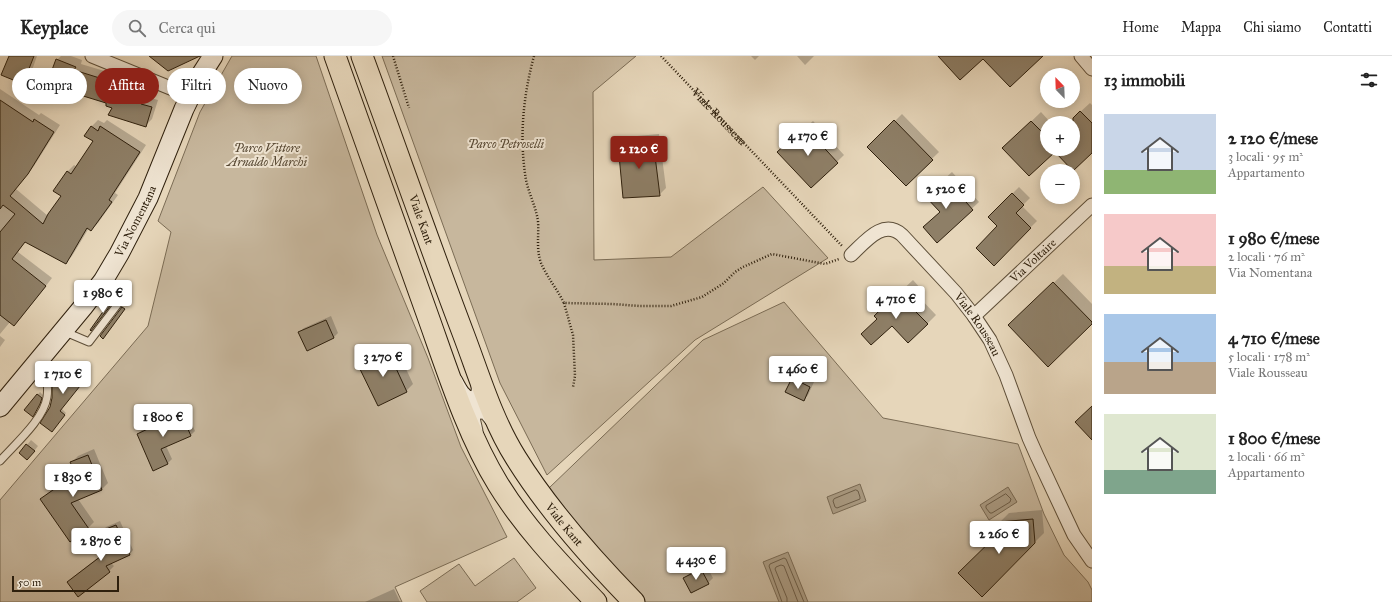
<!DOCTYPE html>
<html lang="it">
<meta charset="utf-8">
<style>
body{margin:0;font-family:"IM FELL Great Primer",serif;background:#f6f6f6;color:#222;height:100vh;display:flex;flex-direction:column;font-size:15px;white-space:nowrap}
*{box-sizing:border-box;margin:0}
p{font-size:13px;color:#767676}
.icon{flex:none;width:22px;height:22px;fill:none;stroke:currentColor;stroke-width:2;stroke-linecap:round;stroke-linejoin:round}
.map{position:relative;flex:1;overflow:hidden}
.sheet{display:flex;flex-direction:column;background:#fff;width:300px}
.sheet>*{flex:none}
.guide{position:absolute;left:12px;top:12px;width:380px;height:36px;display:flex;gap:8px}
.needle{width:26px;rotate:337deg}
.controls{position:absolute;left:1040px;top:12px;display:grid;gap:8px}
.controls a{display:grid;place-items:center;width:40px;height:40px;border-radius:50%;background:#fff;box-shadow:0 2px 10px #0003;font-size:20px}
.scale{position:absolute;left:12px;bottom:10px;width:107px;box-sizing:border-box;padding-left:4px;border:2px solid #2f200d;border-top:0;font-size:11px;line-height:14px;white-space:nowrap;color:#2f200d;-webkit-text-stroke:3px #efe4d2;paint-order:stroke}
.price{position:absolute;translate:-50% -34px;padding:0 9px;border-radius:4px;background:#fff;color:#222;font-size:13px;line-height:26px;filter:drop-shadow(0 1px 2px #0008)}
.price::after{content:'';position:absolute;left:50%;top:24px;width:12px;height:9px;margin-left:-6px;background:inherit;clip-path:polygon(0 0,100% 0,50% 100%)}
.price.on{background:#8f2418;color:#fff}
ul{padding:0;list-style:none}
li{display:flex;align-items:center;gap:12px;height:100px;padding:0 12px}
li span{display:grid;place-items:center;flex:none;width:112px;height:80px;border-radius:0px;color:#555}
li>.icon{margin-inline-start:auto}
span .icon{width:48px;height:48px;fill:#fffc;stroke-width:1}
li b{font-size:17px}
h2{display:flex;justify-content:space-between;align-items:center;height:48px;padding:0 12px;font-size:17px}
.chip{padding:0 14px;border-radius:18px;background:#fff;box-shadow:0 2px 10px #0003;font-size:14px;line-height:36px}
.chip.on{background:#8f2418;color:#fff}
header{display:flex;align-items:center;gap:24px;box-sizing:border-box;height:56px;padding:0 20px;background:#fff;border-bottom:1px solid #e0e0e0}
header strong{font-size:19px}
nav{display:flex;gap:22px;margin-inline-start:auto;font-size:14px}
.search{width:280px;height:36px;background:#f6f6f6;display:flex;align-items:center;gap:10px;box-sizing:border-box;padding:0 14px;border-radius:22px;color:#767676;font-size:15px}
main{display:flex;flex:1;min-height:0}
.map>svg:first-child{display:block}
.green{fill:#c7b79d;stroke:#7b6c55}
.water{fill:#a8987f;stroke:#786851}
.shadow{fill:#0003}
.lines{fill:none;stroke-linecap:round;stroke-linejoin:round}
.shore{stroke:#6c5c46;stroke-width:1}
.building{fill:#8e7f67;stroke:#2f200d}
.lane-casing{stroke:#5d4e38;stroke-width:9}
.street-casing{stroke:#5d4e38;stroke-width:15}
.secondary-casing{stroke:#2f200d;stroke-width:21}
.primary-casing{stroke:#2f200d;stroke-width:23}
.path{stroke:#2f200d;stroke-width:2.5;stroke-dasharray:1 2;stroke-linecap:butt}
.lane{stroke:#efe4d2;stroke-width:7}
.street{stroke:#efe4d2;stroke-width:13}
.secondary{stroke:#efe4d2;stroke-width:19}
.primary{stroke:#e6d6ba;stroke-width:21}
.labels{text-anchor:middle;stroke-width:4;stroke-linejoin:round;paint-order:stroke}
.street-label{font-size:12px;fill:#2f200d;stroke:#efe4d2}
.park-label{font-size:12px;font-style:italic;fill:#554631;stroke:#efe4d2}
</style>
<header>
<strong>Keyplace</strong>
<div class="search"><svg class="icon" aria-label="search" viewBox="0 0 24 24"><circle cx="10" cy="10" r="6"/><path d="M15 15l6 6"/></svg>Cerca qui</div>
<nav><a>Home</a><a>Mappa</a><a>Chi siamo</a><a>Contatti</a></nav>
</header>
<main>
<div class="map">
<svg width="1092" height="546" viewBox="0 0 1092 546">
<rect width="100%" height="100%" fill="#e6d6ba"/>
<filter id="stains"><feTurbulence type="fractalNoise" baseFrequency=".005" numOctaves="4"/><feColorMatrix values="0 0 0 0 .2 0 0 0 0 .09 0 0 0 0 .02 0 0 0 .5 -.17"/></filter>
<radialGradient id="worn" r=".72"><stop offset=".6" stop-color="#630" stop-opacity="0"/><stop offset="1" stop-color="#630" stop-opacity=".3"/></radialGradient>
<path class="green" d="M232,0H316L377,179L428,302L461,391L507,481L395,531L402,546H0V444L148,270L171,176L158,165L200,56Z
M382,0H636L593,36L594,204L671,201L763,131L828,202L695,284L547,419L500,327Z
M784,246L883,362L1018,388L1044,458L1064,499L1088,526L1092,534V546H645L584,478L549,432L703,284Z
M514,502L536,532L517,546H427L420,535L459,508L475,530Z"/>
<path class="water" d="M860,428L866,445L833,458L827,441Z
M1008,431L1017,446L989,464L980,449Z
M788,496L808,546H779L763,506Z"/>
<path class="shadow" d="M10,0H37L30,20L23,26Z
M61,0H71L82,4L81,8L128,22L125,31L148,38L147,41L158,44L152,63L145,70L114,52L108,46L68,35L65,38L57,4Z
M751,0H759L755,4Z
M797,0H814L805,9Z
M0,33L39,59L41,57L60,69L34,110L16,133L48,160L62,140L67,116L74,109L77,111L94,85L86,79L92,70L98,64L104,67L107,64L146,89L115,137L118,139L98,167L91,174L89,172L72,200L65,207L26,185L18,196L52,222L21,262L14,269L10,266L0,278Z
M1090,47L1092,49V95L1055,94L1029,119L1013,83L1041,56L1051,67H1047V93H1073V67H1068Z
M902,58L939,96L906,128L869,91Z
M813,65L844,99L811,131L786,90Z
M659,78L666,132L659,139L619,88L626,81Z
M952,116L979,146L937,185L941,156L933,133Z
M1019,131L1030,142L1022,150L1037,165L994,208L999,170L989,161Z
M1063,218L1092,248V267L1009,269Z
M913,224L921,233L916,238L936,259L927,268H892L878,263L884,251Z
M331,260L338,277L334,281L307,294L299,276L304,272Z
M0,280L5,284L0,291Z
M395,289L413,328L406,335L360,309L367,302Z
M74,306L89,318L61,352L66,357L54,373L72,308Z
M797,318L814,326L808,339L804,344L793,323Z
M40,336L43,339L42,345L34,358L25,353Z
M184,349L195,375L191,379L166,390L172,403L168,407L138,378L142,374L165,363L164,361L169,356Z
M31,384L38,390L32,398L27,389Z
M94,393L108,427L102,433L78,443L94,466L88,472L42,443L48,437L76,417L72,406L78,400Z
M1042,454L1044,477L982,539L1001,476L1000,466L1009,457Z
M120,465L133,494L129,499L111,507L114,510L109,515L72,522L109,493L102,476L106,471Z
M706,509L713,522L708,527L684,522L689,518Z
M394,533L400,546H365Z"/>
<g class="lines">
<path class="shore" d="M856,434L858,435L860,441V443L837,452L835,451L833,445L834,443Z
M1006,438L1011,443L1010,446L992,457H990L986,452V450Z
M782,546L769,510L770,508L784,502L786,503L804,546
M787,546V542L775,513L776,511L781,509L784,510L798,546"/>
</g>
<path class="building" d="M9,0H34L23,28L1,19Z
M149,0H200L168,15Z
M938,0H1043L1010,31L983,3L960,24Z
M56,3L76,11L74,14L122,29L119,38L142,45L141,48L152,51L146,71L108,59L112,52L106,50V47L67,35L65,39L45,33Z
M0,44L33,66L34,63L54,76L28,118L10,140L43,168L48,158L61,140L53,135L67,115L71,118L93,85L84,80L91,70L98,75L100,70L140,96L109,144L112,146L91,175L87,172L66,208L25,186L12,203L46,230L14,270L0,259V176L15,158L3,149L0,153Z
M1080,55L1092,67V97L1073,115L1055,96L1029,120L1002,92L1031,65L1047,81V93H1073V62Z
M894,64L933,104L906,130L867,91Z
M805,71L838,107L811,132L777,96Z
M653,84L660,140L623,142L618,88Z
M945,122L973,154L937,187L923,171L940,156L925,140Z
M1012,137L1024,149L1016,157L1031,172L994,210L976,192L997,170L988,161Z
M1053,226L1092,266V268L1048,311L1008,269Z
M903,232L913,243L908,248L928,268L908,287L892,270L871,289L861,278L877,263L874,260Z
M112,243L114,245L91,275L90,274Z
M122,251L125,253L103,283L100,280Z
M326,264L334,282L307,295L298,276Z
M388,295L407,336L378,350L358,309Z
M72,307L88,320L60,355L65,359L52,376L40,367L50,351L52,342V331Z
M792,322L810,331L804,345L785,336Z
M37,338L42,342L40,348L33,361L24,354Z
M1092,350V384L1075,366Z
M179,353L191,380L161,393L168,408L153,415L137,378L165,365L163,361Z
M26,388L35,395L27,404L19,397Z
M88,399L102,434L71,447L89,473L70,486L40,443L76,418L70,406Z
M1033,463L1035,487L982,541L958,517L1000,476L999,466Z
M116,469L130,499L106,510L110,516L78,541L67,526L109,494L101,475Z
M701,513L709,528L691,537L683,522Z"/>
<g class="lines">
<defs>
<path id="lane" d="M63,275L89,286L121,244L108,221
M0,405C15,388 44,363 47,341C49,328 45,316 42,304"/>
<g id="street">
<path d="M92,0L190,40"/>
<path d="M1081,0L1092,13"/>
<path id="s2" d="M851,199C865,186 883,162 902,179L956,237L974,260L990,284L1006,319L1029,382L1037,400L1074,479L1092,505"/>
<path id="s3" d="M974,260L1092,149"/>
<path d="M476,375L473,362C475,356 480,355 486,357L494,367"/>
</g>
<g id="secondary">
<path d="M453,326C456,331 458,336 462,340C467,346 477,347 480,339C482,335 481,330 481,326"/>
<path id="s4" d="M0,351L83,251L103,225L119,198L148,142L184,53L199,22L213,0"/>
</g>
<g id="primary">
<path d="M335,0C365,84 395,168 425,252C446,310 466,376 498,428C525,472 561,509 596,546"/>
<path id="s5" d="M362,0C396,92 428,185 463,277C479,319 492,364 516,402C549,455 591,502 634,546"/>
</g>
</defs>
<use href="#lane" class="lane-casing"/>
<use href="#street" class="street-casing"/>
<use href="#secondary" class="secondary-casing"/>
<use href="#primary" class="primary-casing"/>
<g class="path">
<path d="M393,0L409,52"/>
<path d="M534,0C523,41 519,82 526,124C529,138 536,151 538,165C539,180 536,193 541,207C547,221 557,233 564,247L612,248L640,250H671L702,241L724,227L735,216L743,211L772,198L825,208L839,203"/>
<path id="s1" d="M661,0L843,191"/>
<path d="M564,247L573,279L575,320L573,331"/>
</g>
<use href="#lane" class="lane"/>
<use href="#street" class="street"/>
<use href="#secondary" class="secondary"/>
<use href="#primary" class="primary"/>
</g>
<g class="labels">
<g class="street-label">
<text dy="4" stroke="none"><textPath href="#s1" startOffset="84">Viale Rousseau</textPath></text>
<text dy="4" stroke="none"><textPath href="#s5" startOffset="174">Viale Kant</textPath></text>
<text dy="4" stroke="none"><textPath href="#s4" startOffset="231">Via Nomentana</textPath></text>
<text dy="4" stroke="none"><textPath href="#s3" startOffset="81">Via Voltaire</textPath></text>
<text dy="4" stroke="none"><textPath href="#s2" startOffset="179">Viale Rousseau</textPath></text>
<text dy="4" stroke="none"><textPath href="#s5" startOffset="513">Viale Kant</textPath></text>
</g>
<g class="park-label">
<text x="506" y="92">Parco Petroselli</text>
<text x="267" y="96">Parco Vittore<tspan x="267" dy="14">Arnaldo Marchi</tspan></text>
</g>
</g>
<rect width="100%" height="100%" filter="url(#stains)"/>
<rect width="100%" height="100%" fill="url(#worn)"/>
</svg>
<div class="controls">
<a><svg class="needle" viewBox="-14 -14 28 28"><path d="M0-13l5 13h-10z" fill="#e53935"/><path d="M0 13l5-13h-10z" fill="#767676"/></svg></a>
<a>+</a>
<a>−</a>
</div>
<div class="scale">50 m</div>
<b class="price" style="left:808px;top:101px">4 170 €</b>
<b class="price on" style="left:639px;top:114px">2 120 €</b>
<b class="price" style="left:946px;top:154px">2 520 €</b>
<b class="price" style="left:103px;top:258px">1 980 €</b>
<b class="price" style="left:896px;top:264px">4 710 €</b>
<b class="price" style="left:383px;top:322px">3 270 €</b>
<b class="price" style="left:798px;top:334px">1 460 €</b>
<b class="price" style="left:63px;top:339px">1 710 €</b>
<b class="price" style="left:163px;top:382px">1 800 €</b>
<b class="price" style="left:73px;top:442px">1 830 €</b>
<b class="price" style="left:999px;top:499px">2 260 €</b>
<b class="price" style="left:101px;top:506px">2 870 €</b>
<b class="price" style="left:696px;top:525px">4 430 €</b>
<div class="guide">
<a class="chip">Compra</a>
<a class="chip on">Affitta</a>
<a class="chip">Filtri</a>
<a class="chip">Nuovo</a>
</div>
</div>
<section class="sheet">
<h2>13 immobili<svg class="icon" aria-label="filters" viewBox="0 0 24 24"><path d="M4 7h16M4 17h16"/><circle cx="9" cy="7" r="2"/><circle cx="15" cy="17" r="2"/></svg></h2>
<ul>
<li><span style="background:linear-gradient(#c9d6e8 70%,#8fb573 0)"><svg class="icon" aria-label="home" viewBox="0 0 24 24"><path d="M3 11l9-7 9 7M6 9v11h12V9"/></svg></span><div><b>2 120 €/mese</b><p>3 locali · 95 m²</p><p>Appartamento</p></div></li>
<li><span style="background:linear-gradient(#f6c9c9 65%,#c2b280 0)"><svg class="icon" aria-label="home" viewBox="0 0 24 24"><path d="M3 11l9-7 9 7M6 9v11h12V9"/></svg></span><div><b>1 980 €/mese</b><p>2 locali · 76 m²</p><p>Via Nomentana</p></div></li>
<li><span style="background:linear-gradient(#a9c7e8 60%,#b9a48a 0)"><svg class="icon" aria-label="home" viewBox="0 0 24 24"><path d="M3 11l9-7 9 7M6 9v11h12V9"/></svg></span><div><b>4 710 €/mese</b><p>5 locali · 178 m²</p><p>Viale Rousseau</p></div></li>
<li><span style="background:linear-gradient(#dfe7d0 70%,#7fa58c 0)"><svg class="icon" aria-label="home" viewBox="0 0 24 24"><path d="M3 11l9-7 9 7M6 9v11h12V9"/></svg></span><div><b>1 800 €/mese</b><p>2 locali · 66 m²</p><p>Appartamento</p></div></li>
</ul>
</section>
</main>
